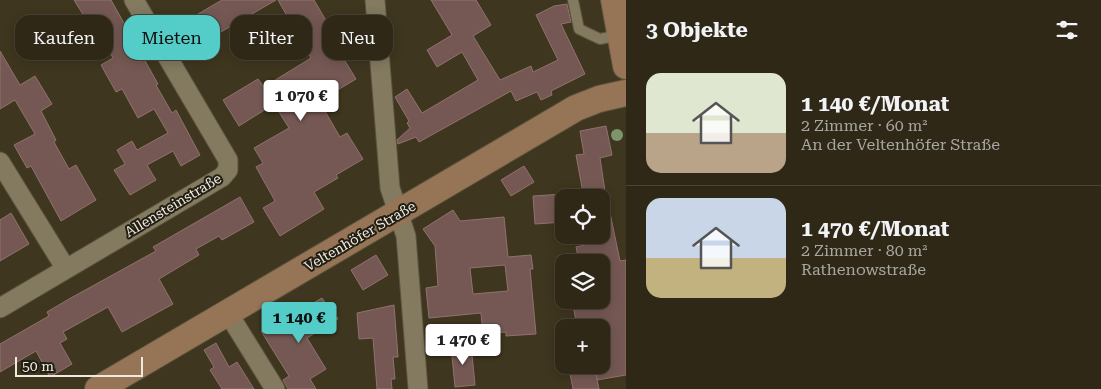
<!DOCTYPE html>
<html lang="de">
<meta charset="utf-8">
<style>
body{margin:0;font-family:"Roboto Serif",serif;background:#3b3424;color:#f1f3f6;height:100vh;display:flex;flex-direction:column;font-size:19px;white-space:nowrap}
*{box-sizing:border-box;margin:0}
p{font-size:16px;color:#a7a6a1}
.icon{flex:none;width:28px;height:28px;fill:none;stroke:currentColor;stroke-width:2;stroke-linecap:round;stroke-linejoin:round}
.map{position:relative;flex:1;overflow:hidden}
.panel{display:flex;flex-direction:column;background:#2f2817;width:475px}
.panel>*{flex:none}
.banner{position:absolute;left:15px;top:15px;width:475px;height:45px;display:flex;gap:10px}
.buttons{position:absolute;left:555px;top:189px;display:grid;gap:10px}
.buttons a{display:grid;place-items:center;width:55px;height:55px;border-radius:10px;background:#2f2817;box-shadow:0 2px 12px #0003,0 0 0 1px #4a4436;font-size:25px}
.scale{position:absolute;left:15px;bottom:12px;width:128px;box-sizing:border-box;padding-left:5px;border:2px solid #f0eadc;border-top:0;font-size:14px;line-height:18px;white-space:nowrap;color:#f0eadc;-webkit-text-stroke:4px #221e14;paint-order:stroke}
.price{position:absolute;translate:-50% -42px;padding:0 11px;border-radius:5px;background:#fff;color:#222;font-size:16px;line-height:32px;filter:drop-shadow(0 1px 2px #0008)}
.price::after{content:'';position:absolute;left:50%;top:30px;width:15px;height:11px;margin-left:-8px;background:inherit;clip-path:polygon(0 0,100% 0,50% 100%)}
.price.current{background:#54cdc8;color:#111}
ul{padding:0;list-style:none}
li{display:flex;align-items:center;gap:15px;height:125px;padding:0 20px}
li+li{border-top:1px solid #4a4436}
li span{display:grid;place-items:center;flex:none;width:140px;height:100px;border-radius:15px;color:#555}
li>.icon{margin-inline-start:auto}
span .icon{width:60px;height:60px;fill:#fffc;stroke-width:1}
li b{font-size:21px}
h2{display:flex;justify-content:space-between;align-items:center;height:60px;padding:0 20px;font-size:21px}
.chip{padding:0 18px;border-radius:15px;background:#2f2817;box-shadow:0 2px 12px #0003,0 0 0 1px #4a4436;font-size:18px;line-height:45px}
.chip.current{background:#54cdc8;color:#111}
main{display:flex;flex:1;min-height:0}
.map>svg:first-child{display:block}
.building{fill:#755853;stroke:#90726d;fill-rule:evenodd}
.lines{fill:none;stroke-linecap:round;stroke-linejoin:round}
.lane-casing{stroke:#5b533e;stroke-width:12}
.street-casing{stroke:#5b533e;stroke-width:21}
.secondary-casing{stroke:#5b533e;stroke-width:28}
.lane{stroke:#837a60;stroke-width:10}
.street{stroke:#837a60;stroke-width:19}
.secondary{stroke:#967556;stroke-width:26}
.tree{fill:#7c966b}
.labels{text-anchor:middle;stroke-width:4;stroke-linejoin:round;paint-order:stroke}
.street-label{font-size:14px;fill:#f0eadc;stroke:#221e14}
</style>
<main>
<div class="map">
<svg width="626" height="389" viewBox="0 0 626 389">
<rect width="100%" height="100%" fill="#3f361f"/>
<path class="building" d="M74,0H111L158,84L156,85L172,113L176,110L200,155L181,166L173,151L147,165L156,180L130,195L114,170L125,164L117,150L132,141L137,150L168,133L154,109L138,118L122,89L116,92L101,65L113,58L96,27L92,29Z
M222,0H276L195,47L181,24Z
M278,0H314L335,36L331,38L356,79L319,101L340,137L347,133L363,159L336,175L338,178L314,192L324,209L280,236L263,208L275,201L256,167L263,163L254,148L289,128L274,104L239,126L223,100L258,79L264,87L311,58Z
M431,0H476L491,25L473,36L500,80L531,66L533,72L558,60L536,15L554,6L567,4L571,22L561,24L585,74L551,91L552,95L541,100L537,92L516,101L511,91L419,142L416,137L398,144L397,140L410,128L407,123L409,121L395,97L407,89L422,113L478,80L462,52L437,67L427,50L452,35Z
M0,51L20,85L35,76L52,104L41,111L56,140L54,142L69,169L76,165L96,200L61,221L31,166L27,168L14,145L35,134L15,100L0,109Z
M606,126L612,155L600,158L606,198H584L576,155L584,154L580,131Z
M524,166L534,182L511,196L501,180Z
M564,194V222L535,224L533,196Z
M240,197L254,222L222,240L219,236L196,249L199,255L159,279L173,304L122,332L108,307L63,332L67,339L60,343L72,364L50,377L36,351L0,372V344L49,316L47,312L69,299L156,251L153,247Z
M608,203L620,261L626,260V375L597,380L595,365H601V328H577L573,304L608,297L601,262H579L576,247L585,245L583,235H601V204Z
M453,210L460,221L504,217L508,257L531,255L533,269H530L536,334L506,336V332L483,334L481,313L429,318L426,288L438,286L435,246L423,229ZM505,265L508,291L473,294L470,268Z
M11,213L29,244L0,261V220Z
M376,255L388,275L363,290L351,270Z
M322,298L330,310L307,324L337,317L338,319L307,338L326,369L310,379L316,389H288L283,380L289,376L261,331L290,313L291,316Z
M394,305L398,357H393L395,379H391L392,389H377L373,338L359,339L357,313Z
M216,343L229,367L237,362L254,389H222L210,370L214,367L204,350Z
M471,344L475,385L455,387L451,346Z
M595,369L599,389H573L570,374Z"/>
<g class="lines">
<defs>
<path id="lane" d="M573,0L579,29L600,39L620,35"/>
<path id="street" d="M375,0L390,188L406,236L418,389
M0,162L66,269
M0,308L222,177L228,170V160L134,0
M228,313L275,389"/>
<path id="secondary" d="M614,0L626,66
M98,389L576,108L599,99L626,93"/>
</defs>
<use href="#lane" class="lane-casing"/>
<use href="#street" class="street-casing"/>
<use href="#secondary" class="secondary-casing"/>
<use href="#lane" class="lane"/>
<use href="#street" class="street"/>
<use href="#secondary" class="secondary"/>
</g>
<circle class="tree" cx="617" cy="135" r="6"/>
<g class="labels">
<g class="street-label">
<text transform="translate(173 205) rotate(-31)" y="5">Allensteinstraße</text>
<text transform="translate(360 236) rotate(-30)" y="5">Veltenhöfer Straße</text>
</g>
</g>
</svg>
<div class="buttons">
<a><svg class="icon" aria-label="locate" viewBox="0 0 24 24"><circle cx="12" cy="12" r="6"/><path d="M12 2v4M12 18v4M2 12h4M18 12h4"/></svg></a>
<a><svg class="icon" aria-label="layers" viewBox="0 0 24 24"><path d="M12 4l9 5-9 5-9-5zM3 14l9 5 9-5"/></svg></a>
<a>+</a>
</div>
<div class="scale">50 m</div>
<b class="price" style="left:301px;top:122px">1 070 €</b>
<b class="price current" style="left:299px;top:344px">1 140 €</b>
<b class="price" style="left:463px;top:366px">1 470 €</b>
<div class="banner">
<a class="chip">Kaufen</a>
<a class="chip current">Mieten</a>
<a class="chip">Filter</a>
<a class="chip">Neu</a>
</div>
</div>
<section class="panel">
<h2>3 Objekte<svg class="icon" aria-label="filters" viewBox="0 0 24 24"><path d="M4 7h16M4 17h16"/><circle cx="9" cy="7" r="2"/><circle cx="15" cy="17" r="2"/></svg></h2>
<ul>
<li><span style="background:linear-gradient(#dfe7d0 60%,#b9a48a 0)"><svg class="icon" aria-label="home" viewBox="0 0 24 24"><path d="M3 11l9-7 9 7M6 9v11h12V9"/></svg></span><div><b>1 140 €/Monat</b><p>2 Zimmer · 60 m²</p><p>An der Veltenhöfer Straße</p></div></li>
<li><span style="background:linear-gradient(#c9d6e8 60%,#c2b280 0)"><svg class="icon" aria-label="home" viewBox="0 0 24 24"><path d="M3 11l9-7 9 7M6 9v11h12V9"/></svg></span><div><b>1 470 €/Monat</b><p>2 Zimmer · 80 m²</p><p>Rathenowstraße</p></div></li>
</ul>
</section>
</main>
